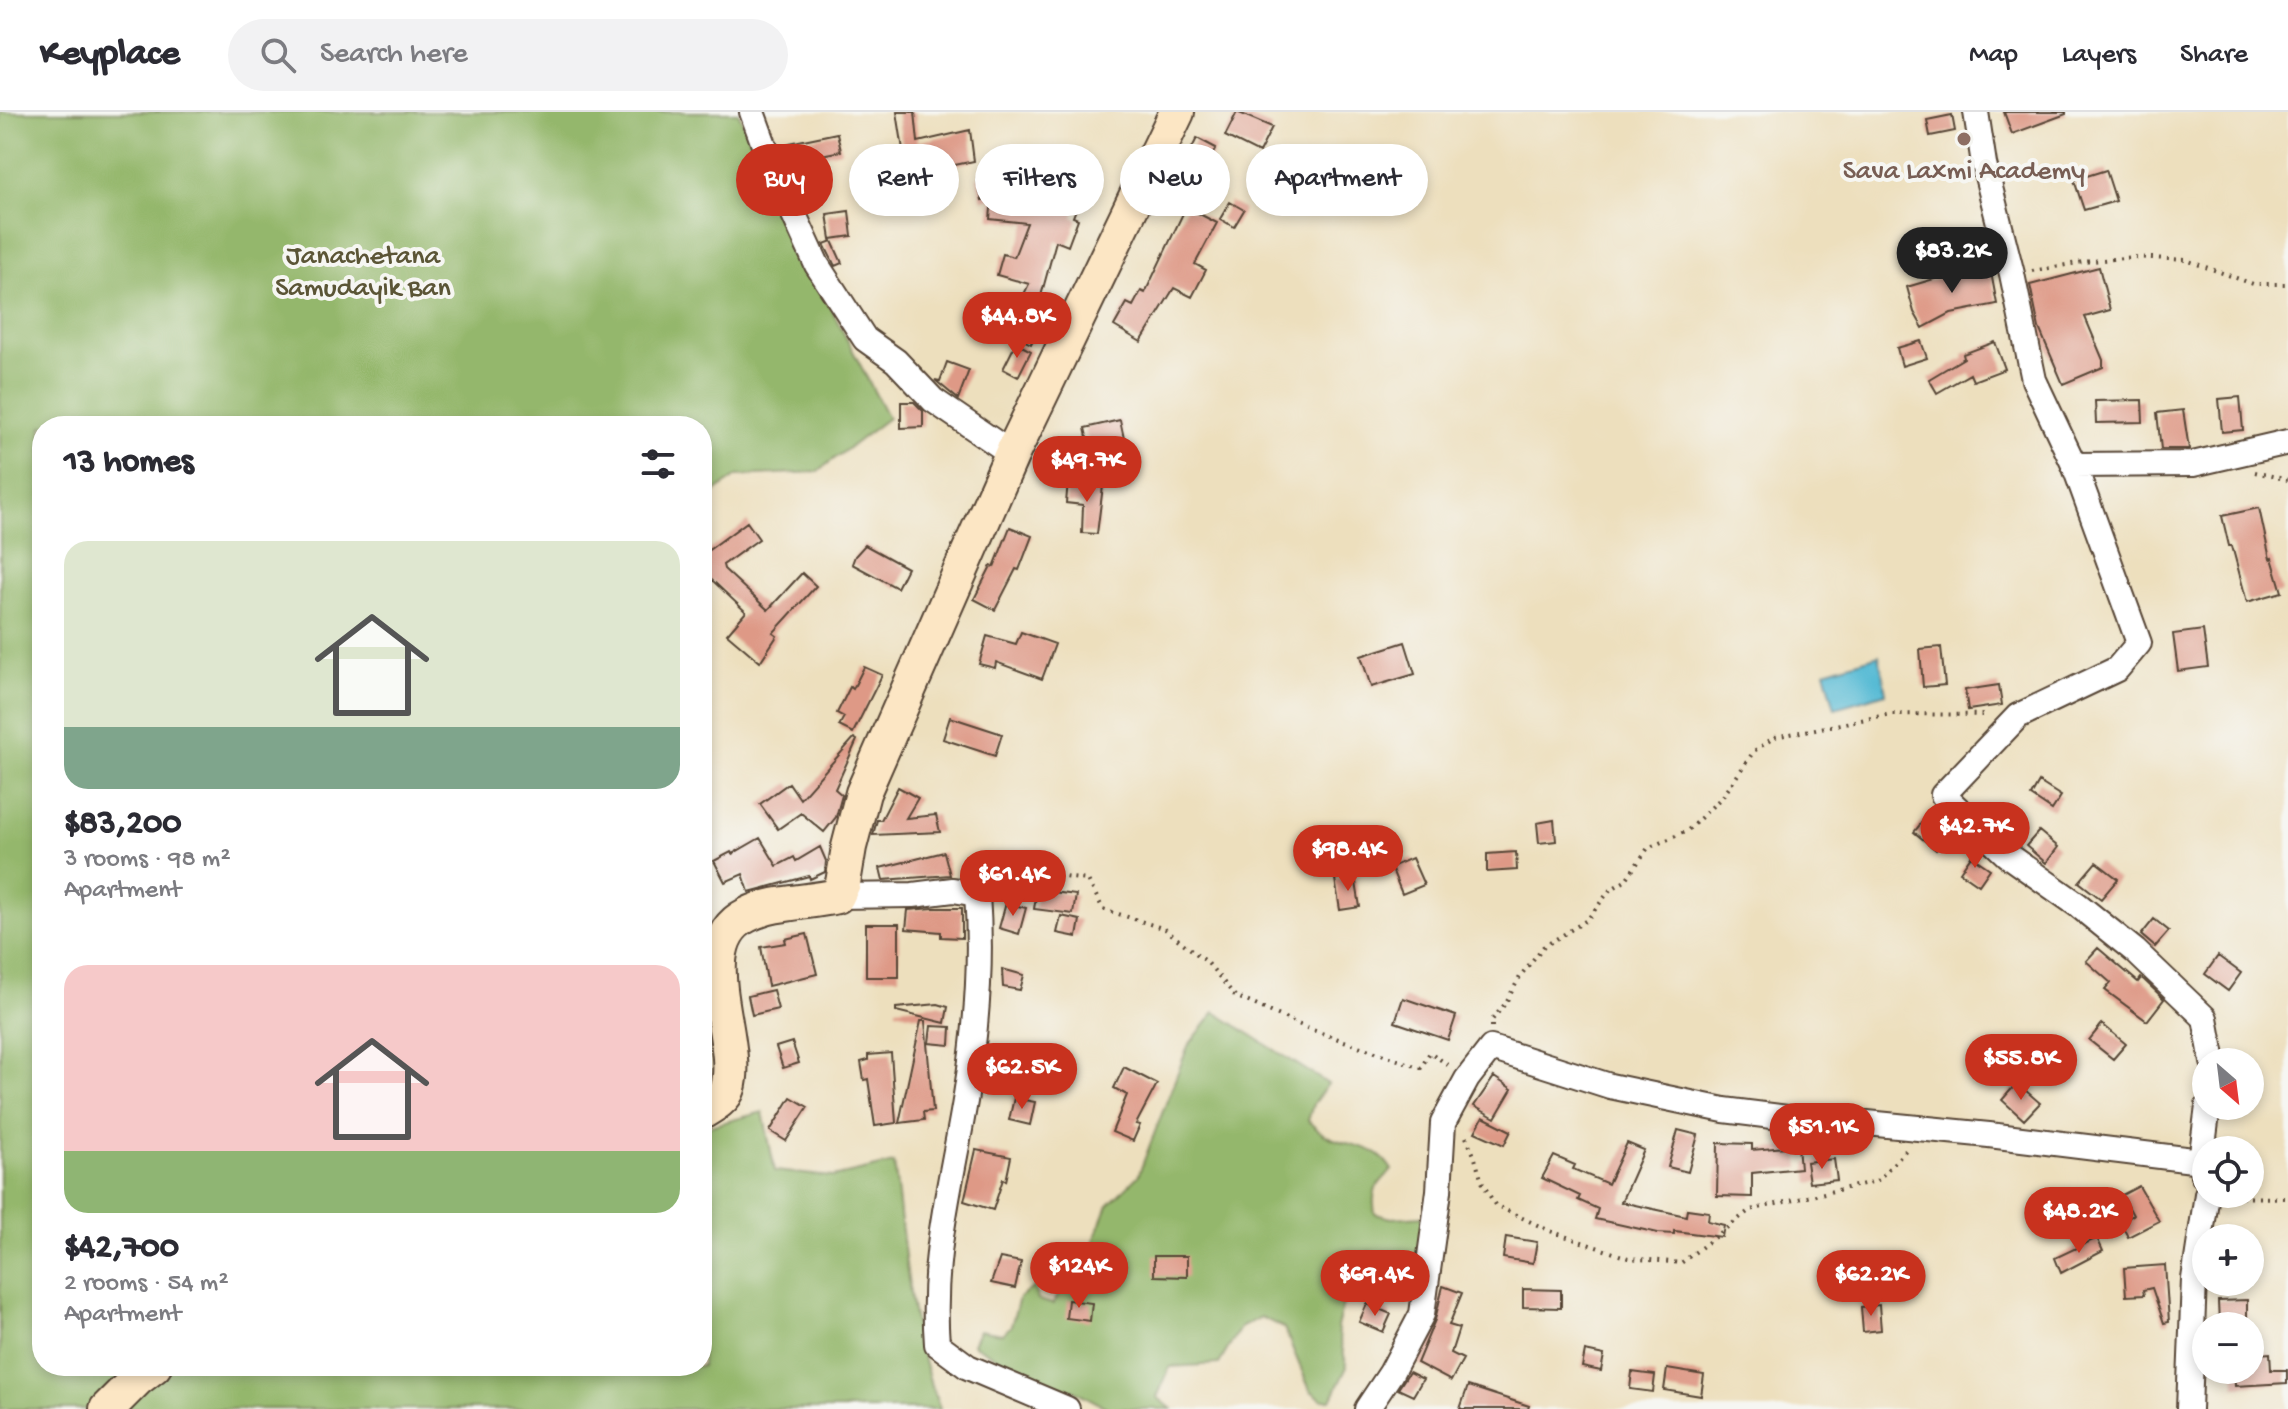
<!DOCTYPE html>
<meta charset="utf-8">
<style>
body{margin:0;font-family:"Gochi Hand",sans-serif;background:#f2f2f3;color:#2b2b33;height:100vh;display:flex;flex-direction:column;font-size:30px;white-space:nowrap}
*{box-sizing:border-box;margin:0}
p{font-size:26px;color:#7c7c81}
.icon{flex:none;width:44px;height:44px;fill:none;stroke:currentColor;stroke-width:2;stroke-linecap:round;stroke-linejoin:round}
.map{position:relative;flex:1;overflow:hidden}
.side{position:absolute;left:32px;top:304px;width:680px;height:960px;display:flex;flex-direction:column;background:#fff;border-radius:32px;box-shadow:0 4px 12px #0003}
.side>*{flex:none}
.top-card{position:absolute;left:736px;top:32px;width:760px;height:72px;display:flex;gap:16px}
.needle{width:52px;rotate:152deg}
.tools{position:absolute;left:2192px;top:936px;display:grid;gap:16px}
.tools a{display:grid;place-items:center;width:72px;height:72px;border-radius:50%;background:#fff;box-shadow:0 4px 12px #0003;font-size:40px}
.price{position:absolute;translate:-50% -68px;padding:0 18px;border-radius:28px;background:#c8321e;color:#fff;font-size:26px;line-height:52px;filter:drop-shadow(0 2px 4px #0008)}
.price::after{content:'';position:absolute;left:50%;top:48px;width:24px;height:18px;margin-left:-12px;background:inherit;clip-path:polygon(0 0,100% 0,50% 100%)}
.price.on{background:#222;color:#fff}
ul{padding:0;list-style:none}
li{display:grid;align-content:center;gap:16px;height:424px;padding:0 32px}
li span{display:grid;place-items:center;height:248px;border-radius:24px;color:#555}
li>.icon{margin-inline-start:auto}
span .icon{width:144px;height:144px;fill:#fffc;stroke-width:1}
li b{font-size:34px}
h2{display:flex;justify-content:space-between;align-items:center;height:96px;padding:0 32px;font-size:34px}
.tag{padding:0 28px;border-radius:36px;background:#fff;box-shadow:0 4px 12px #0003;font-size:28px;line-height:72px}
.tag.on{background:#c8321e;color:#fff}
header{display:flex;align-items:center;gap:48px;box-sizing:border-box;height:112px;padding:0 40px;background:#fff;border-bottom:2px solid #e1e1e2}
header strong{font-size:38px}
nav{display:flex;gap:44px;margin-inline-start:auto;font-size:28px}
.search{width:560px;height:72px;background:#f2f2f3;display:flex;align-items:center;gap:20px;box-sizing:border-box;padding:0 28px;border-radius:44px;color:#7c7c81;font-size:30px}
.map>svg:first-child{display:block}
.forest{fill:#94b76c;stroke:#687045;stroke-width:2}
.water{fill:#55bad4;stroke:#487279;stroke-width:2}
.building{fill:#de9986}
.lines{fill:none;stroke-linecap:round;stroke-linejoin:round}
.street-casing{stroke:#564536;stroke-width:28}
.secondary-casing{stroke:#564536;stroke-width:38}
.path{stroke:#564536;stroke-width:4;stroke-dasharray:2 6;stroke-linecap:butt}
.street{stroke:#fff;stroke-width:24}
.secondary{stroke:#fce6c4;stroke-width:34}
.education-dot{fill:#8d6e63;stroke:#f6f6f2;stroke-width:3}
.labels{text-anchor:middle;stroke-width:8;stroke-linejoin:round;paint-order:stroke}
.education-label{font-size:28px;fill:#785e54;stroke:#f6f6f2}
.park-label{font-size:28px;fill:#5b5536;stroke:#f6f6f2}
</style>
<header>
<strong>Keyplace</strong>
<div class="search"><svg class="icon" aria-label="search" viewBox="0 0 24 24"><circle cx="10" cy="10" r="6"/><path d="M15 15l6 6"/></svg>Search here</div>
<nav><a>Map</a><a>Layers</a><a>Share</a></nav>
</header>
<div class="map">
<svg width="2288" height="1297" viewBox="0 0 2288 1297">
<rect width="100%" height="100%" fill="#f6f6f2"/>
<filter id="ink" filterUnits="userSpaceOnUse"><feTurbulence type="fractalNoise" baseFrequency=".0125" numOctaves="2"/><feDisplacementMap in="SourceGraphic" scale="16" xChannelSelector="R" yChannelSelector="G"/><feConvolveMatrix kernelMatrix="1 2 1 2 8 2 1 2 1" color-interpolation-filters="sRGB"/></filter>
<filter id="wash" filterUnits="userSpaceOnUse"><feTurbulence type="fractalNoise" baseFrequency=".006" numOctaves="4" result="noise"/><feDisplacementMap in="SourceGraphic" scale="32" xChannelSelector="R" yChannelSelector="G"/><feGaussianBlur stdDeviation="1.8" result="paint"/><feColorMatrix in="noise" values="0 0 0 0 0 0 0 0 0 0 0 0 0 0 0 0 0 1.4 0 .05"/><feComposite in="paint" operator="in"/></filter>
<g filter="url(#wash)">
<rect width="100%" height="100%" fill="#eddfbd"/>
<path class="forest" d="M0,0H738L795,128L888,306L817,360L737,364L702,389V314H42V1254H702V1016L763,1000L775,1059L833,1065L894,1051C905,1134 908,1218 940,1297H0Z
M1215,900L1328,972L1313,992L1308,1009C1314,1014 1321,1022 1329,1025C1355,1036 1376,1032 1392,1058C1376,1074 1371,1078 1375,1102L1392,1106L1422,1104C1428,1116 1423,1140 1414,1150L1372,1139L1356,1142L1337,1215L1347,1255L1331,1288H1323L1310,1278L1284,1216L1261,1205L1240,1216L1219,1252L1170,1255L1157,1285L1172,1297H1109L1074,1278L1038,1270L973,1232L979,1218L1002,1222L1011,1214L1019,1186L1034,1175L1038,1188L1053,1192L1071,1163L1087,1147L1108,1093L1138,1064L1188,934Z"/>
<path class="water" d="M1879,543L1886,581L1835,596L1825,559Z"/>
<g id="blocks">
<path class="building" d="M897,0H915L918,30L970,18L974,49L907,63Z
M1237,0L1272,15L1259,41L1225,24Z
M2004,0H2066V2L2012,22Z
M1952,3L1955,19L1930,24L1927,8Z
M837,21L841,39L792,49L789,31Z
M1197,26L1216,36L1205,57L1186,48Z
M1045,58L1085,74L1073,105L1078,107L1068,134L1056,129L1041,184L1052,190L1031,232L993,213L1001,197L1014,203L1029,172L997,163L1003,142L1014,145L1027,111L990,107L992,86L982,88L977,66L995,62L1041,68Z
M2106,58L2116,89L2084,98L2074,68Z
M1230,90L1244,98L1234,115L1220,107Z
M1186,95L1217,111L1195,152L1206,158L1192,185L1174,176L1141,230L1114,214L1127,191L1133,194L1141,179L1145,181Z
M849,99L852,124L831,127L827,102Z
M832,129L842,151L835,154L824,132Z
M1990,155L1997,192L1951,201L1923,216L1914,200L1907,175L1944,164Z
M2099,155L2110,198L2085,205L2103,248V255L2063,272L2039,216L2030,173Z
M1921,229L1927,246L1902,254L1897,236Z
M1995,230L2005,257L1973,269L1970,262L1937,281L1929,267L1964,246L1963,242Z
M1016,231L1031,239L1018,265L1003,257Z
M947,250L969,258L958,287L935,268L940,269Z
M2240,285L2243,318L2222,320L2219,287Z
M2142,288L2143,310L2096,311L2095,289Z
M901,290H914L923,299V315L901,316Z
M2183,298L2189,337H2161L2157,301Z
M1120,308L1126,336L1091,343L1085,316Z
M1068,369L1103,374L1097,422L1082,421L1083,393L1066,391Z
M2259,396L2270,447L2272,446L2282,480L2247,490L2232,434H2229L2222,404Z
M747,410L759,427L723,453L724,457L768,498L802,461L816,474L773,521L777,524L760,550L727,522L746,500L712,468L702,477V443Z
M1010,415L1032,424L1019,458L1016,457L995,498L974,487L991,454L994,455Z
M865,433L907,456L897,476L852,452L855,444Z
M2203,518L2208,555L2178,559L2173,522Z
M1021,520L1055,532L1042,567L996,550L995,556L979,552L987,524L1016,532Z
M1405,530L1415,562L1371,575L1361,544Z
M1941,535L1945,573L1923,575L1920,537Z
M864,555L882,563L853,621L839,614L844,605L837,601L850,575L853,577Z
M1999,573L2002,593L1968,598L1965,578Z
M950,605L1002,622L995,644L943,627Z
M854,626L857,628L835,677L842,683L836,705L824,720L801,701L778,717L760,692L789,671L800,687Z
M2039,670L2061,684L2052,698L2031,684Z
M898,675L918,686L906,706L936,703L940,720L873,723L877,708H881Z
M1931,699L1953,716L1936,738L1914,720Z
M1554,708L1556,729L1539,731L1537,711Z
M2039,719L2058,735L2046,751L2026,734Z
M760,726L777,754L794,745L796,749L820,735L826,749L825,760L810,767L809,764L749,780L743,762L725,770L714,749L731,740L732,742Z
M944,740L950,763L883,768L880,756Z
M1516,740L1517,758L1487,760V742Z
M1971,744L1990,757L1979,773L1960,760Z
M1412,746L1424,773L1402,782L1391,755Z
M2096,750L2118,767L2101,787L2079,770Z
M1355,764L1360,795L1340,798L1335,767Z
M1037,778L1076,783L1073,802L1034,797Z
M1006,791L1026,796L1019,822L999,816Z
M934,796H962V826L941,825V820L906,817L908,798Z
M1061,804L1080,808L1077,825L1057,821Z
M2154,807L2169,819L2155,835L2141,823Z
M866,812H899V865H866Z
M807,822L817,862L768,874L761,835L786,831L785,827Z
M2098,836L2138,870L2141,866L2144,868L2164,887L2147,909L2105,878L2111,871L2086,849Z
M2218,844L2241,861L2228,879L2205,862Z
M1002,857L1024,863L1020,878L1003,875Z
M773,878L778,897L752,903L748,884Z
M1403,886L1456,904L1448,928L1395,910Z
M938,892L948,895L945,911L896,899V896Z
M921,909H925L933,999L923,1000L924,1008L899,1011Z
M2102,912L2126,932L2113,947L2089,928Z
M931,914L951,915L950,933L929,931Z
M792,930L799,951L783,956L776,935Z
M891,941L896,1011L875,1014L868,967L864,968L861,950L868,948V943Z
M1124,955L1157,972L1136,1012L1140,1013L1133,1029L1112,1020L1127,983L1114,976Z
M1494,965L1512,977L1495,1006L1474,994Z
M2017,971L2040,991L2024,1008L2002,988Z
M791,985L808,995L786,1029L770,1019Z
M1014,986L1035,990L1030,1013L1009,1008Z
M1483,1005L1511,1019L1504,1033L1475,1020Z
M1678,1018L1698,1023L1688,1060L1668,1055Z
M1627,1031L1644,1038L1621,1090L1686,1104L1687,1097L1709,1100L1708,1109L1724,1113L1722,1125L1674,1119V1122L1658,1121L1595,1107L1598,1097L1578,1088L1580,1084L1542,1066L1554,1044L1575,1053L1573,1057L1608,1072Z
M1718,1031L1752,1032V1038L1798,1034L1800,1056L1752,1061V1085L1717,1084Z
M976,1038L1011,1045L1006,1069L1003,1067L993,1098L964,1089Z
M1834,1047L1837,1068L1809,1071L1806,1050Z
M2139,1074L2159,1109L2128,1125L2120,1110L2133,1103L2122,1083Z
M1506,1125L1537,1130L1533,1151L1503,1146Z
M2097,1126L2103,1139L2061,1161L2055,1146Z
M1154,1144H1187V1165L1154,1164Z
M1000,1146L1021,1150L1015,1176L991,1171Z
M2165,1153L2169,1210L2164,1211L2152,1176L2143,1178L2144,1183L2126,1184L2124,1156Z
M1443,1174L1462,1181L1449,1213L1459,1216L1451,1241L1463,1247L1451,1269L1417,1251L1435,1208Z
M1523,1177L1561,1178V1196L1523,1195Z
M1068,1188L1092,1191L1090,1209L1066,1206Z
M2247,1188V1211L2219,1212L2218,1189Z
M1367,1192L1391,1202L1383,1220L1359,1210Z
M1879,1193L1881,1218L1863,1220L1861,1195Z
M1585,1239L1604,1243L1601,1259L1582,1255Z
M2270,1241L2271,1258H2287V1271L2235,1274L2234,1258H2250V1243Z
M1667,1257L1704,1263L1701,1284L1664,1278Z
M1409,1260L1423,1267L1413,1284L1398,1277Z
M1632,1260L1655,1263L1653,1280L1630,1277Z
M1468,1274L1529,1294L1528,1297H1460Z"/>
</g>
</g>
<g filter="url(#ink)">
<use href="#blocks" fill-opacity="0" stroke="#564536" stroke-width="2"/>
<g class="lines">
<defs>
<path id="street" d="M752,0L771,52L817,153L865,227L896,249L933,288L1012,342
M1976,0L1984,52L2012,162L2034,268L2074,353L2139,531L2117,557L2018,604L1943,683L2007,743L2078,793L2135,839L2205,906L2213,950
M2074,353L2193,352L2288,330
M837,784L913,783L953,778L977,782C982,849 977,916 966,983C952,1070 930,1143 937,1232L968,1255L1067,1297
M2203,1063L2201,1049L2208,994
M1367,1297L1391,1261L1422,1202L1439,1079L1443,1011L1467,967L1491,936L1610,974L1724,998L1819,1010L1867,1011L1989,1023L2201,1049
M2189,1297L2194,1167L2207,1082"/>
<path id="secondary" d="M702,1000C712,994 725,987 728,976C742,928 688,832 747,803C775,789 808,791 837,784L843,771L849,735L863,681L1012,342L1177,0
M107,1297L137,1267L154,1254"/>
</defs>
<use href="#street" class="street-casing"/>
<use href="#secondary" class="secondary-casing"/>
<path class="path" d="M2032,159L2083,150L2134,145L2186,148L2253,172H2288
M2255,360L2288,368
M990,766L998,757L1088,768L1103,797L1165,817L1207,850L1235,884L1307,916L1421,956L1430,940L1449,954
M1492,915V908L1505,892L1521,863L1543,835L1587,808L1610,778L1625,769L1648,736L1687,719L1724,683L1754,639L1775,625L1891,602L1987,603
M1466,1025L1474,1043L1482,1070L1495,1093L1550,1119L1628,1146L1681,1151L1750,1098L1877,1069L1906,1038
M2226,1085L2288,1086"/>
<use href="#street" class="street"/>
<use href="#secondary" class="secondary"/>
</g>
</g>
<circle class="education-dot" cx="1964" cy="27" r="8"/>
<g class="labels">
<g class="education-label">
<text x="1964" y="66">Sava Laxmi Academy</text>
</g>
<g class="park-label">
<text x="363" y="151">Janachetana<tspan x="363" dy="32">Samudayik Ban</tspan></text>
</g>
</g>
</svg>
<div class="tools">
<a><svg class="needle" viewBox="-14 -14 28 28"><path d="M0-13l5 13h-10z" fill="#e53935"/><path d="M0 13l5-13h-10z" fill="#7c7c81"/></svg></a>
<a><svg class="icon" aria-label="locate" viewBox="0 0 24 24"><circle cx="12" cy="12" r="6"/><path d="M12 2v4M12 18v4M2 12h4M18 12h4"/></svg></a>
<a>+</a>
<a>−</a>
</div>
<b class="price on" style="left:1952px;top:183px">$83.2K</b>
<b class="price" style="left:1017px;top:248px">$44.8K</b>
<b class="price" style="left:1087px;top:392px">$49.7K</b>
<b class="price" style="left:1975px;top:758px">$42.7K</b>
<b class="price" style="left:1348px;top:781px">$98.4K</b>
<b class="price" style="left:1013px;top:806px">$61.4K</b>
<b class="price" style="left:2021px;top:990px">$55.8K</b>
<b class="price" style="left:1022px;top:999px">$62.5K</b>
<b class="price" style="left:1822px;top:1059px">$51.1K</b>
<b class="price" style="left:2079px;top:1143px">$48.2K</b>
<b class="price" style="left:1079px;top:1198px">$124K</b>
<b class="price" style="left:1375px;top:1206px">$69.4K</b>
<b class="price" style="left:1871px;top:1206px">$62.2K</b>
<div class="top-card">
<a class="tag on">Buy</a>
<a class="tag">Rent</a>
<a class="tag">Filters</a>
<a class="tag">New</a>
<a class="tag">Apartment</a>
</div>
<section class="side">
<h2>13 homes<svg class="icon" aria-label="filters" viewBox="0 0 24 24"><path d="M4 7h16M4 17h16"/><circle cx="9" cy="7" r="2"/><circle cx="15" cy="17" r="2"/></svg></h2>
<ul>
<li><span style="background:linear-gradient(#dfe7d0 75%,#7fa58c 0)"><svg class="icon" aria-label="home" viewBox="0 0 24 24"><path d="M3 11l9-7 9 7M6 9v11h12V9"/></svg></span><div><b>$83,200</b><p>3 rooms · 98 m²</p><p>Apartment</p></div></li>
<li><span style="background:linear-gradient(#f6c9c9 75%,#8fb573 0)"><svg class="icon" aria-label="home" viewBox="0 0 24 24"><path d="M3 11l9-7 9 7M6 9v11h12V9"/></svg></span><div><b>$42,700</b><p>2 rooms · 54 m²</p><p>Apartment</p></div></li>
</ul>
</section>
</div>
